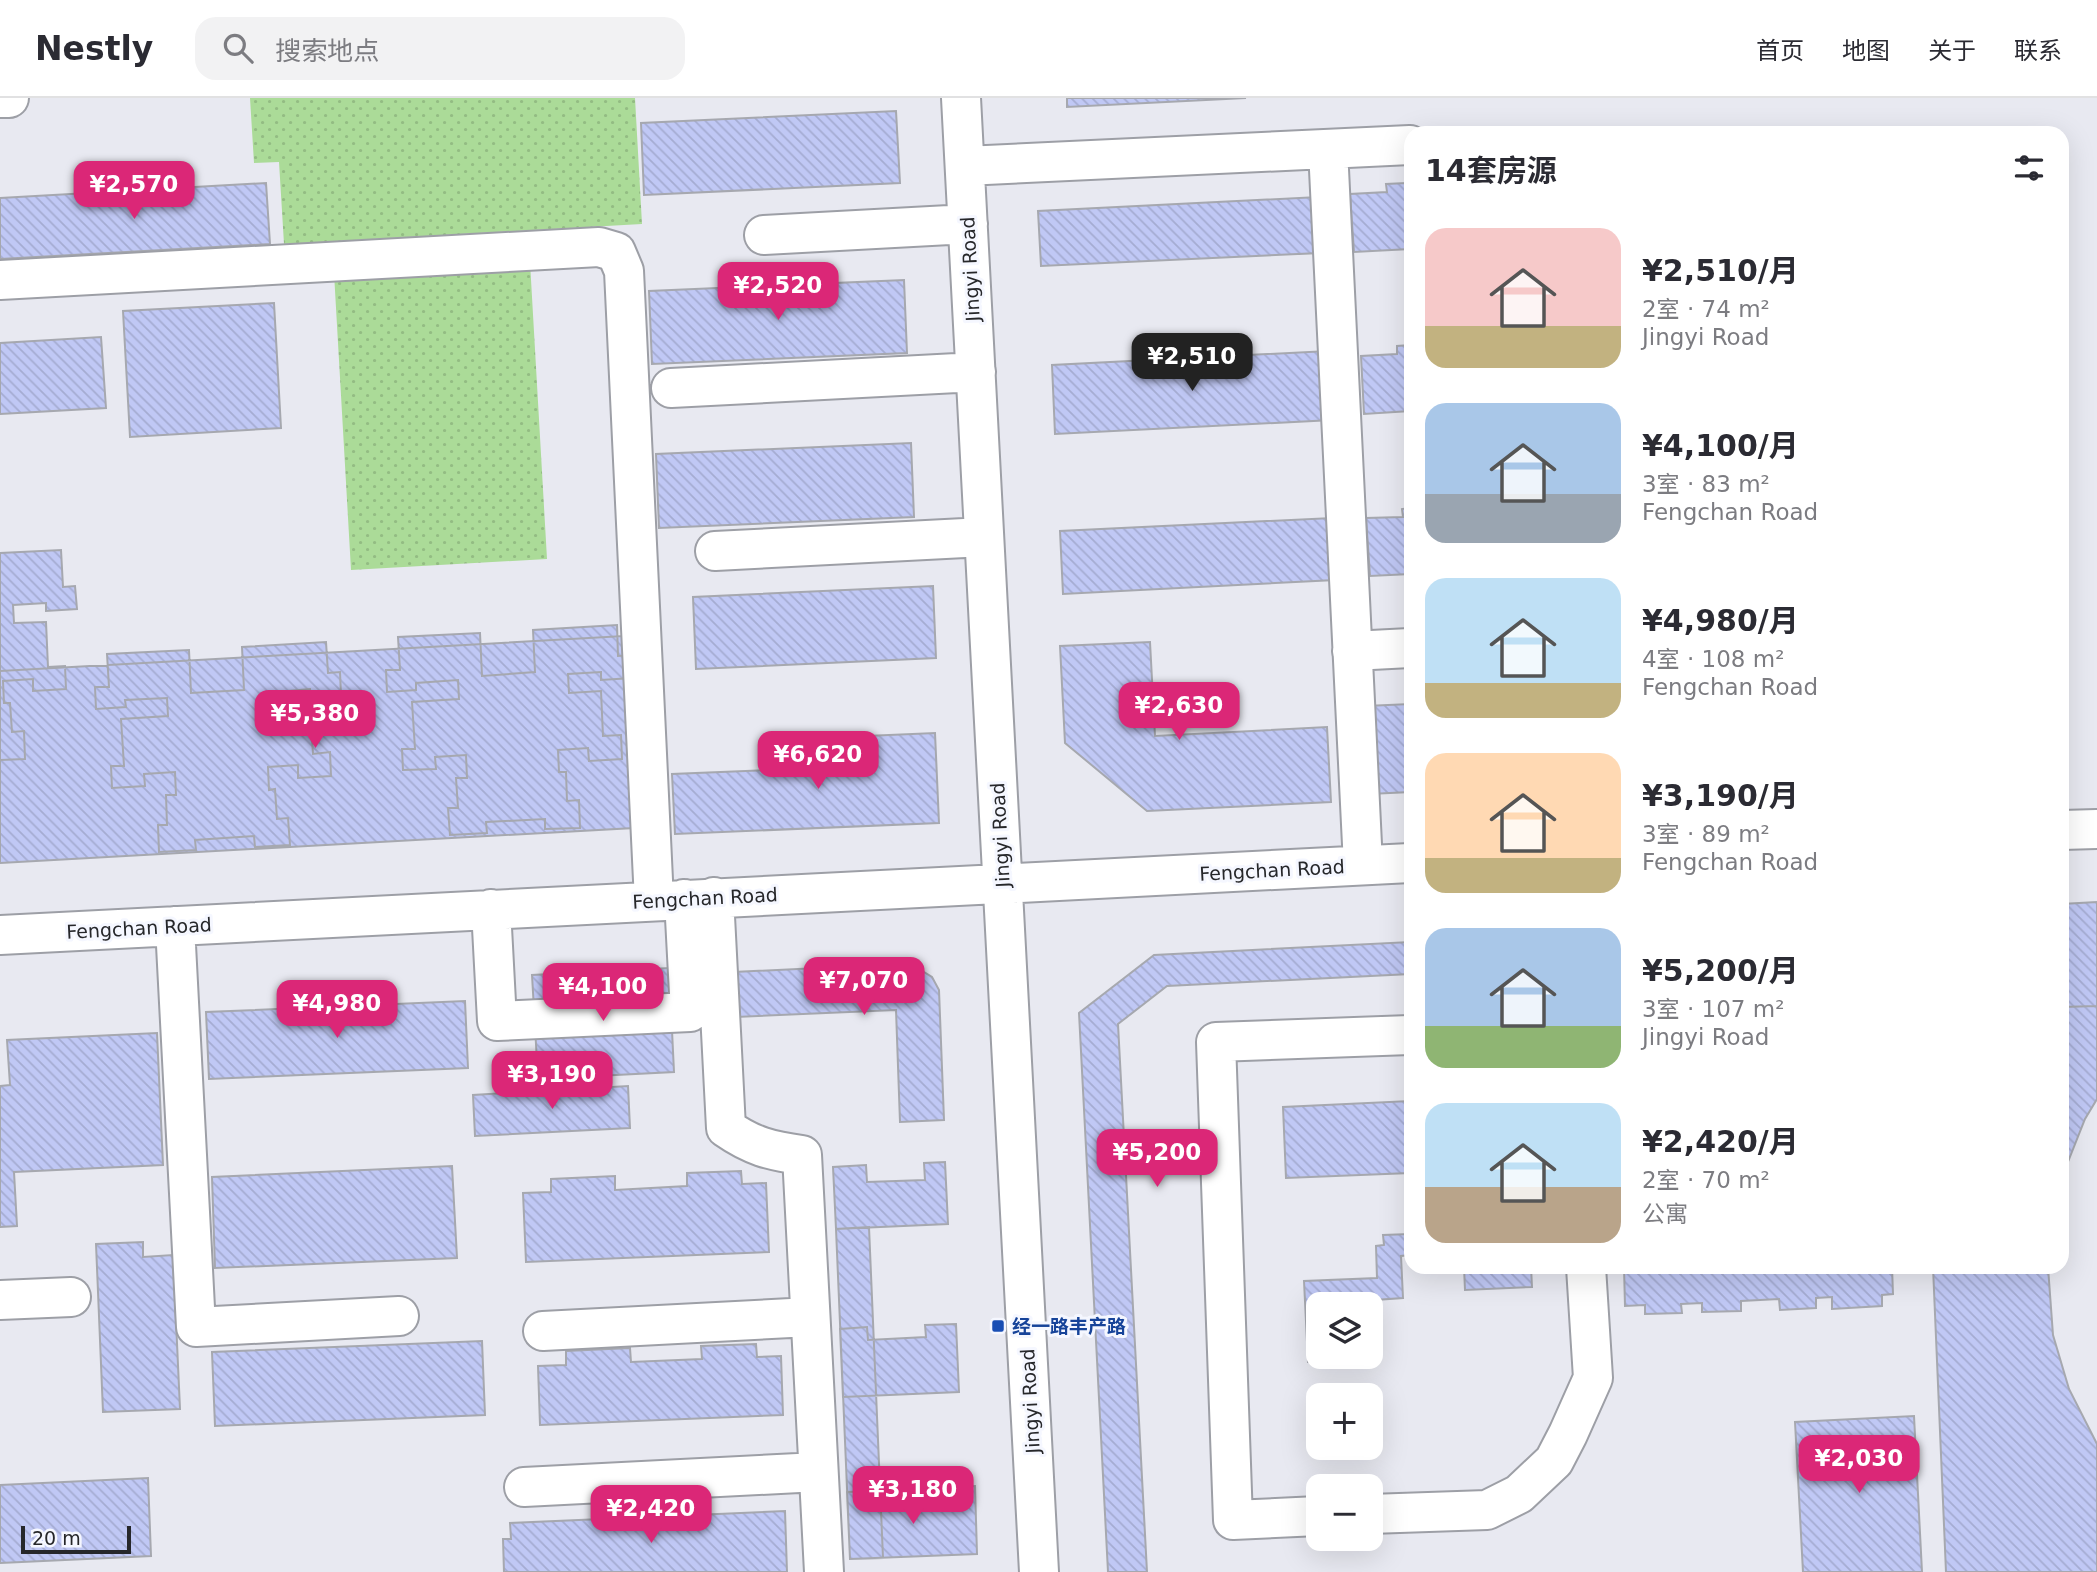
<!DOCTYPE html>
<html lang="zh">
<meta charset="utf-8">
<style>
body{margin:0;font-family:"DejaVu Sans","Noto Sans SC",sans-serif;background:#f2f2f3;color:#2b2b33;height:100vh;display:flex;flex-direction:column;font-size:26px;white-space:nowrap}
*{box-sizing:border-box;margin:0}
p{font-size:23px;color:#7c7c81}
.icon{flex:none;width:38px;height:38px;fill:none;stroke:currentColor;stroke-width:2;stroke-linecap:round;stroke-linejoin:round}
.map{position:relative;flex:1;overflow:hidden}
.side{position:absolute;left:1404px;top:28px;width:665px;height:1148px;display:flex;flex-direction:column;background:#fff;border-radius:21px;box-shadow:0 7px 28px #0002}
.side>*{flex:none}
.controls{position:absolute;left:1306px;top:1194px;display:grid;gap:14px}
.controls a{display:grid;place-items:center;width:77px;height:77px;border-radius:14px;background:#fff;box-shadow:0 7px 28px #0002;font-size:35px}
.scale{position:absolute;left:21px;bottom:18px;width:110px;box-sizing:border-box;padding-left:7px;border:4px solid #26272a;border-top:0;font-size:19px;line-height:24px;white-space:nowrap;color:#26272a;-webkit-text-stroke:5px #f5f7ff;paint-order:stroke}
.price{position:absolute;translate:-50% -60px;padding:0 16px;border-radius:14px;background:#db2777;color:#fff;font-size:23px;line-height:46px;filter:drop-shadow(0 2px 4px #0008)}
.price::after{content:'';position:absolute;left:50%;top:42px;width:21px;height:16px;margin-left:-10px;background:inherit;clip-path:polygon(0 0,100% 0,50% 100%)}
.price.on{background:#222;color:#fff}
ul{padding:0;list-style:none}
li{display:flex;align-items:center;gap:21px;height:175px;padding:0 21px}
li span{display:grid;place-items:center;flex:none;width:196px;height:140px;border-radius:21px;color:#555}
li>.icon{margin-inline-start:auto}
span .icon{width:84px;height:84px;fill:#fffc;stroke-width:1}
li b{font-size:30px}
h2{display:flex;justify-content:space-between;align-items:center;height:84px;padding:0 21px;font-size:30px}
header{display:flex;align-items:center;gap:42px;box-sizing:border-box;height:98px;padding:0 35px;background:#fff;border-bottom:2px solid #e1e1e2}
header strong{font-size:33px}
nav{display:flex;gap:38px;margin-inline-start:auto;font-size:24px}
.search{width:490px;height:63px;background:#f2f2f3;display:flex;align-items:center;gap:18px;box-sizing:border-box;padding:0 24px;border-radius:21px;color:#7c7c81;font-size:26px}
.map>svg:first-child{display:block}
.green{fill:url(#green-dots)}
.building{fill:url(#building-back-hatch);stroke:#a6a8af;stroke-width:2}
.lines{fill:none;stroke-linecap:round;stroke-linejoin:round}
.minor-casing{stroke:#9d9fa6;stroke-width:42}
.minor{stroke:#fff;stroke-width:38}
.transit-dot{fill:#1a4fb4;stroke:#f5f7ff;stroke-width:2.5}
.labels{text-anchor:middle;stroke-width:6;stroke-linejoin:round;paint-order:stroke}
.street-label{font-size:19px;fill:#26272a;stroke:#f5f7ff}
.transit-label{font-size:19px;font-weight:bold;fill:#164399;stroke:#f5f7ff;text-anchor:start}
</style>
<header>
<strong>Nestly</strong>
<div class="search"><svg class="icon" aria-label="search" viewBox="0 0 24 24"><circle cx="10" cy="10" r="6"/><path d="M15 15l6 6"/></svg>搜索地点</div>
<nav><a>首页</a><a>地图</a><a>关于</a><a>联系</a></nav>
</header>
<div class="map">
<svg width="2097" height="1474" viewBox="0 0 2097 1474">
<defs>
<pattern id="green-dots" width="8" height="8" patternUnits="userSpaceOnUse" patternTransform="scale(1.75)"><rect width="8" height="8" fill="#abdb98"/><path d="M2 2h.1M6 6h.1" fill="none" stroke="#93bc83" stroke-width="1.8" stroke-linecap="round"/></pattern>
<pattern id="building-back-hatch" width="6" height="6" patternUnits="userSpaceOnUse" patternTransform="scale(1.75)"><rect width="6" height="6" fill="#c0c8f5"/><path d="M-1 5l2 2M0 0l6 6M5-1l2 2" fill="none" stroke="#a5acd2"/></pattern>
</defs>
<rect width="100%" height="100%" fill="#e8e9f1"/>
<path class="green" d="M250,0H635L642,126L284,146L279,64L254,65Z
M530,164L547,461L351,472L334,175Z"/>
<path class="building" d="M1067,0H1246L1067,9Z
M896,13L900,85L644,97L641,25Z
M266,85L270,146L0,161V100Z
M1406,85L1407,93H1410V151L1354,154L1350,96L1387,94L1386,86Z
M1318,99L1320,155L1041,168L1038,113Z
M904,182L907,255L652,266L649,193Z
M274,205L281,330L130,339L123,213Z
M101,239L106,310L0,316V245Z
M1410,247V313L1364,316L1361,258L1397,256V248Z
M1328,253L1332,322L1055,336L1052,267Z
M911,345L914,419L659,430L656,356Z
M1410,410V476L1370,478L1366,420L1403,419L1402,411Z
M1332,420L1335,482L1063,496L1060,433Z
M61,452L63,489L75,488L77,511L46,513V505L13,507L14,525L46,524L48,569L65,568L66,591L33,593V581L3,583L4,605H10L12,634L24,633L25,661L0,662V455Z
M933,488L936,560L696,571L693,499Z
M617,527L618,558L631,557L632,580L601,582V574L568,576L569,595L601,593L603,638L621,637L622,661L589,663L588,650L558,652L559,674H566L567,703L579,702L580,730L545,731V721L486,724L487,735L450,737L448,710H458L456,680H467L466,657L435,659L436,671L403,672L402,651H415L412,604L459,601L458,582L416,585V592L387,594L386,572H400L398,539L480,535L482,578L535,574L533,532Z
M624,538L634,730L0,765V573Z
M326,544L328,575L340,574L341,597L311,599L310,591L277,594L278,612L310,610L313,656L330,654L331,678L298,680V667L268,669L269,692L275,691L277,721L288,720L290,747L255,749L254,738L195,742L196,752L159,754L158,727H167L166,697H176L175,674L144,676L145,688L112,690L111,668H124L121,621L168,618L167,600L125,602L126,609L96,611L95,589H109L107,556L189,552L191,595L244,592L242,549Z
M1150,544L1155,638L1327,629L1331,704L1147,713L1065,645L1060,548Z
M1410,606V694L1370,696L1366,608Z
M935,635L939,725L675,736L672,676L844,669L843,639Z
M2097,804V908L2062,909V806Z
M1410,844V876L1167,888L1118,926L1147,1474H1108L1079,915L1154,857Z
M900,866L914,868L932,879L939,892L944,1022L900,1024L896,912L736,919L734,874Z
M669,870L674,974L538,981L532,877Z
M465,903L468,970L209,981L206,914Z
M2097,908V1001L2085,1021L2062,1079V909Z
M157,935L163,1067L14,1074L17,1128L0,1129V988L10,987L7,942Z
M628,988L630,1030L475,1038L473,997Z
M1410,1003V1075L1286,1080L1283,1009Z
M945,1064L948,1126L836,1131L833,1069L866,1067L867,1084L925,1082L924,1065Z
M452,1068L457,1160L215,1170L212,1079Z
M741,1073L742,1086L766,1085L769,1154L526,1164L523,1095L551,1094V1081L615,1078V1092L687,1088V1075Z
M869,1129L883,1460L850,1461L836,1131Z
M1410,1136V1157L1401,1158L1403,1200L1318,1206V1258H1331V1262L1308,1264L1304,1183L1377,1180L1376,1148L1384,1147L1383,1137Z
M143,1144V1159L173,1157L180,1311L103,1314L96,1146Z
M1464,1169H1531L1532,1189L1465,1192Z
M1624,1169H1892L1893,1196L1882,1197V1208L1832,1211V1199L1816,1200V1210L1780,1212L1779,1201L1741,1203V1213L1702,1214V1205L1681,1206L1682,1215L1645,1216V1207L1625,1208Z
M1933,1169H2048L2053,1237L2069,1291L2097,1346V1474H1946Z
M956,1226L959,1294L843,1299L840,1231L867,1229L868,1242L926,1239L925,1227Z
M482,1243L485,1317L215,1328L212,1254Z
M756,1246L757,1259L781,1258L783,1317L540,1327L538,1268L566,1267V1253L630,1250L631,1264L702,1261L701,1248Z
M1914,1318L1922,1474H1803L1795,1324Z
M148,1380L151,1458L0,1465V1387Z
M975,1388L977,1456L850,1461L847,1394L878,1393V1407L939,1405L938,1390Z
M785,1413L787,1474H504L503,1441H511L510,1425Z"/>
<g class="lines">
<defs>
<path id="minor" d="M0,0H9
M961,0L1039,1474
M1328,51L1363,767
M965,68L1410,47
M764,137L968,126
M0,182L599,149L616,154L624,173L654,803
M671,290L976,274
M715,453L984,439
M1352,553L1410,550
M2062,732L2097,731
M714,799L726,1030C752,1048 770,1053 802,1057L824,1474
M491,811L497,923L690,914L684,801
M175,828L196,1229L399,1218
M0,837L1410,765
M0,1202L71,1199
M543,1233L810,1219
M524,1389L818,1374
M1370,1416L1487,1412L1519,1396L1554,1363L1568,1336L1593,1280L1586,1169
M1318,1418L1233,1422L1216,944L1410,937"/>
</defs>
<use href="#minor" class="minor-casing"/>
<use href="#minor" class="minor"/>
</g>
<rect class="transit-dot" x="991" y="1221" width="14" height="14" rx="3.5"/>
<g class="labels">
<g class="street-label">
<text transform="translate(970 171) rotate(-93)" y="7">Jingyi Road</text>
<text transform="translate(1000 737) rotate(-93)" y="7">Jingyi Road</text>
<text transform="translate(1272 772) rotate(-3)" y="7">Fengchan Road</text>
<text transform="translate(705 800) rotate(-3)" y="7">Fengchan Road</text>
<text transform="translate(139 830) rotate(-3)" y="7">Fengchan Road</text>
<text transform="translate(1030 1303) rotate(-93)" y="7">Jingyi Road</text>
</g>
<g class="transit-label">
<text x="1012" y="1235">经一路丰产路</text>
</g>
</g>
</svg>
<div class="controls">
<a><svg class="icon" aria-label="layers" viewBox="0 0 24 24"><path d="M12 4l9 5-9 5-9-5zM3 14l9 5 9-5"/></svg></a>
<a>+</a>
<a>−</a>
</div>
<div class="scale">20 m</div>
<b class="price" style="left:134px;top:123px">¥2,570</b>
<b class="price" style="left:778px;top:224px">¥2,520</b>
<b class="price on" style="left:1192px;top:295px">¥2,510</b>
<b class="price" style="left:1179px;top:644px">¥2,630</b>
<b class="price" style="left:315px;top:652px">¥5,380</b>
<b class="price" style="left:818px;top:693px">¥6,620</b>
<b class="price" style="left:864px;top:919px">¥7,070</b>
<b class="price" style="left:603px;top:925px">¥4,100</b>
<b class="price" style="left:337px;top:942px">¥4,980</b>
<b class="price" style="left:552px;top:1013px">¥3,190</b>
<b class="price" style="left:1157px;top:1091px">¥5,200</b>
<b class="price" style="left:1859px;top:1397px">¥2,030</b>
<b class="price" style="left:913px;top:1428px">¥3,180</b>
<b class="price" style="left:651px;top:1447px">¥2,420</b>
<section class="side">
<h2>14套房源<svg class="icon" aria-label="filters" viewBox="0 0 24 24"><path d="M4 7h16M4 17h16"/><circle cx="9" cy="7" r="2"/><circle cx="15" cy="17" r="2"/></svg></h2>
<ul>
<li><span style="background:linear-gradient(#f6c9c9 70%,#c2b280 0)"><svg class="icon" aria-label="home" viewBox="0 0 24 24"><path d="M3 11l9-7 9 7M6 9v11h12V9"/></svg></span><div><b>¥2,510/月</b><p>2室 · 74 m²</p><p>Jingyi Road</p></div></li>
<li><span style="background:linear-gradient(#a9c7e8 65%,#9aa5b1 0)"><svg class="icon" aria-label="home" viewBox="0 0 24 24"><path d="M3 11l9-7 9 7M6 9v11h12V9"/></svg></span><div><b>¥4,100/月</b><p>3室 · 83 m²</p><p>Fengchan Road</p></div></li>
<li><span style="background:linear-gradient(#bfe0f5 75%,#c2b280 0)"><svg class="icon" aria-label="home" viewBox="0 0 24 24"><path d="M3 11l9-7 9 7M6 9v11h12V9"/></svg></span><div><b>¥4,980/月</b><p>4室 · 108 m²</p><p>Fengchan Road</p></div></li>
<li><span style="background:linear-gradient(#ffd9b3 75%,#c2b280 0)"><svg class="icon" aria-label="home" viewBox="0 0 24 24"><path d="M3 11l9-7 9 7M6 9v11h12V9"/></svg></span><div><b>¥3,190/月</b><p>3室 · 89 m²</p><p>Fengchan Road</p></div></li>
<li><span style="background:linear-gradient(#a9c7e8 70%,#8fb573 0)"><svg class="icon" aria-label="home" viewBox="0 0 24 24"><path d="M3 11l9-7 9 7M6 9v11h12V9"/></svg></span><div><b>¥5,200/月</b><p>3室 · 107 m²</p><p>Jingyi Road</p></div></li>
<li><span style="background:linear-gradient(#bfe0f5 60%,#b9a48a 0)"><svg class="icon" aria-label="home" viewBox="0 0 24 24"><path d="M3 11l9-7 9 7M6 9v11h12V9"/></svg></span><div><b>¥2,420/月</b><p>2室 · 70 m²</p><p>公寓</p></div></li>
</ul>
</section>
</div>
